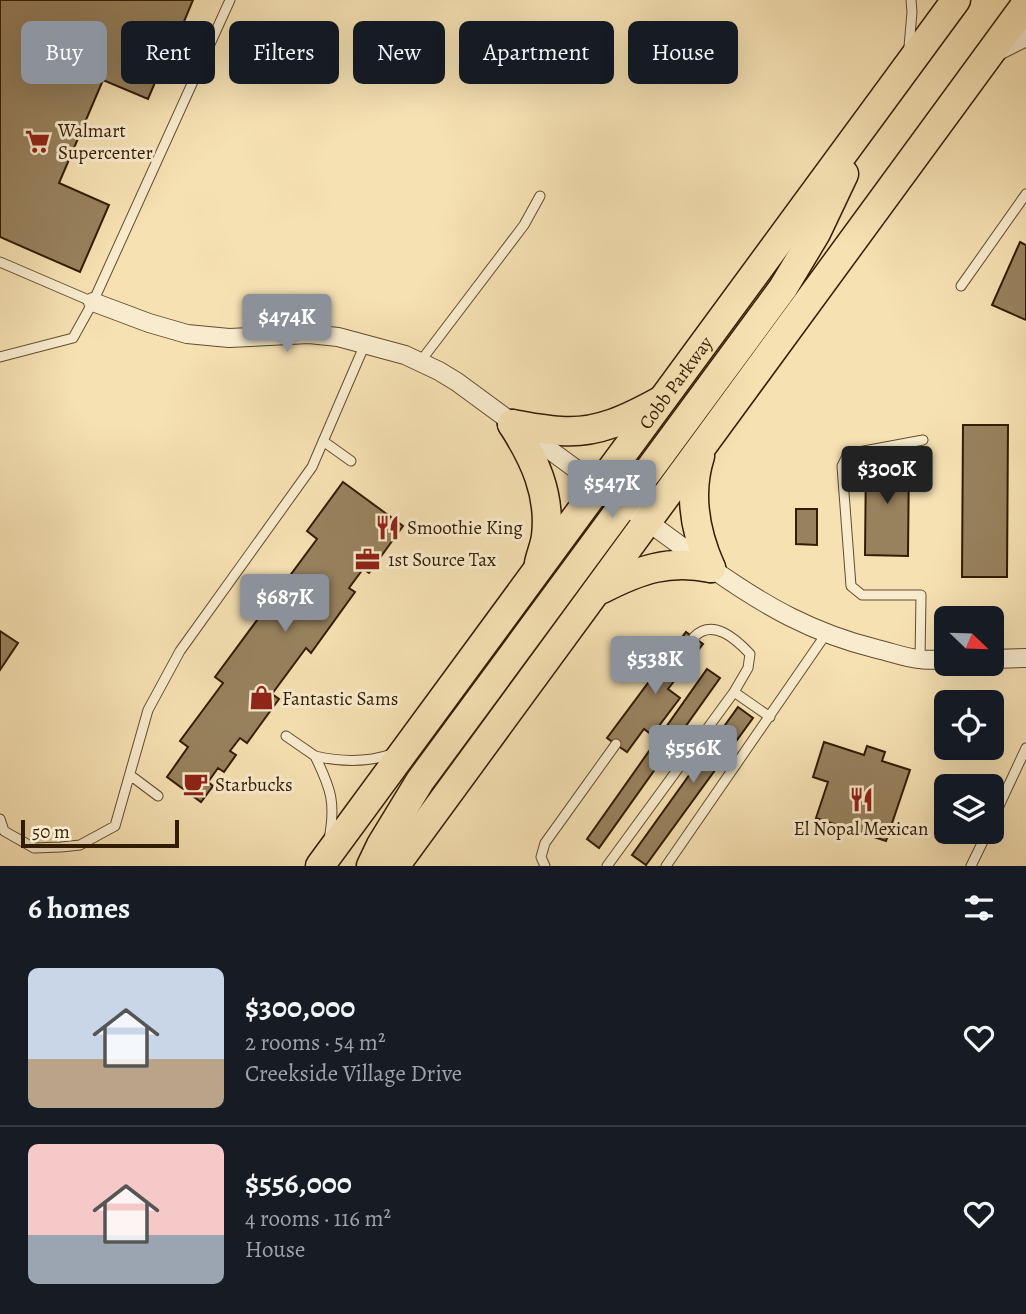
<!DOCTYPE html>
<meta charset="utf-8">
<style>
body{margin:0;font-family:Alegreya,serif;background:#242831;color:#f1f3f6;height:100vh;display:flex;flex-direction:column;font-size:26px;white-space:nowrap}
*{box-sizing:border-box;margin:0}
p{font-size:23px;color:#9ea1a6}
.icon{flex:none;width:38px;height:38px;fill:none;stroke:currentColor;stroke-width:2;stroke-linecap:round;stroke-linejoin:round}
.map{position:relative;height:866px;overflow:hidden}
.side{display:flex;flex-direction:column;background:#171b24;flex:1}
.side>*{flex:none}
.guide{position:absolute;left:21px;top:21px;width:985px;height:63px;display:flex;gap:14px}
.needle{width:46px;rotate:113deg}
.fabs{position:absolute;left:934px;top:606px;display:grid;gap:14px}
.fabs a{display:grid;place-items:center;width:70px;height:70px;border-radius:10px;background:#171b24;box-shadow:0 7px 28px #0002;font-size:35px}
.scale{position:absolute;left:21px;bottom:18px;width:158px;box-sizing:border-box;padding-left:7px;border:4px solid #321c02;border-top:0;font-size:19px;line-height:24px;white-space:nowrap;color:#321c02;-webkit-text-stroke:5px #f9ecce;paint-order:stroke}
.price{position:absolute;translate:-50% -60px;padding:0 16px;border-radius:7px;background:#8c9099;color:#fff;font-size:23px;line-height:46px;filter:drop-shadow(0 2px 4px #0008)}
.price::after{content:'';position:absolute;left:50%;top:42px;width:21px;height:16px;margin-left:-10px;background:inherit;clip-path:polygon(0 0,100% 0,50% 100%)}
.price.selected{background:#222;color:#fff}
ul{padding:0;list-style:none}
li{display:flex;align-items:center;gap:21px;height:175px;padding:0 28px}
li+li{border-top:2px solid #363941}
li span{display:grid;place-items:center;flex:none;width:196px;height:140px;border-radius:10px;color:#555}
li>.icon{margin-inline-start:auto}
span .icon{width:84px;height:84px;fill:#fffc;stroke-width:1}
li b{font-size:30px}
h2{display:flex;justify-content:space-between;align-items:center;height:84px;padding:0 28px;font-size:30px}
.tag{padding:0 24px;border-radius:10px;background:#171b24;box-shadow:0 7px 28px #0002;font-size:24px;line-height:63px}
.tag.selected{background:#8c9099;color:#fff}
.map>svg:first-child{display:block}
.building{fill:#98825e;stroke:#321c02;stroke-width:2}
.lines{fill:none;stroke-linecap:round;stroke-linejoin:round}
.service-casing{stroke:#634d2e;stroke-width:11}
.minor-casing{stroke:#634d2e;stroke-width:20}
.primary-casing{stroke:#321c02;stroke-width:31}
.service{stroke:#f9ecce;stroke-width:9}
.minor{stroke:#f9ecce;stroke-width:18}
.primary{stroke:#f6e1b3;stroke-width:28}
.labels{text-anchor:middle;stroke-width:6;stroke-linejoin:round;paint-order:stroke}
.poi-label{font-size:19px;fill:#321c02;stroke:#f9ecce;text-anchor:start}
.street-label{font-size:19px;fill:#321c02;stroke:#f9ecce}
</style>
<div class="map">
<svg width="1026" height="866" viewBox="0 0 1026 866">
<rect width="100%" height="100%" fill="#f6e1b3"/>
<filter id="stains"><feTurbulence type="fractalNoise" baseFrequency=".00286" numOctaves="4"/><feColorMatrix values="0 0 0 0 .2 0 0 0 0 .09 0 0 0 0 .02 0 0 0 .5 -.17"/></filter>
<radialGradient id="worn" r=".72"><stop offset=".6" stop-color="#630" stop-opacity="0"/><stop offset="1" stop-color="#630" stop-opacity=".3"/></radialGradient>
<path class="building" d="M0,0H193L175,43L186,48L173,79L159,73L148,99L103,80L59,183L109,205L80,272L0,237Z
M1020,242L1026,245V320L992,305Z
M963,425H1008L1007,577H962Z
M866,457H909L908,556L865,555Z
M343,482L403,526L369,573L363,569L349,588L355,592L311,653L306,648L272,694L279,699L247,743L240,738L230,751L236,755L224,772L218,768L208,782L213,786L201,802L167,777L188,747L180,741L223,683L215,677L317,539L307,531Z
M796,509H817V545L796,544Z
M0,631L18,643L0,670Z
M686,632L703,644L668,689L680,698L652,735L644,729L627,752L607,738Z
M707,669L720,678L599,848L587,839Z
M738,707L753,718L646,865L632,855Z
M824,742L864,755L867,746L885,752L882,761L910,770L886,841L816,818L828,782L813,777Z"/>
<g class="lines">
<defs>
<path id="service" d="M909,47L912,12L911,0
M0,262L93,302
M961,286L1026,194
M0,357L73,338L93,302L230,0
M420,362L524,225L540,196
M323,441L351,461
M694,637C713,618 736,639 750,654L748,668L734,692L770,717
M920,660L921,595H862L851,586L842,466L848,454L923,440
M286,736L315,756
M130,775L158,796
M0,819L4,831L34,848L61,847L80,845L115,826L148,710L180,651L312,467L365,344
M992,821L1026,748
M329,839C336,803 331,789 315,756C341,762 366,763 392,754
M545,866L541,857L545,843L616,744
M607,866L734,692
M666,866L826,634
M971,866L988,831"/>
<path id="minor" d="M996,52L1026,37
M93,302L149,323L187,334L229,338L309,334L338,337L405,355L439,371L457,382L711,568C765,606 812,633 877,649C891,652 905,658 919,659C928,661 938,659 947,659
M992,659L1026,658"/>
<g id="primary">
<path d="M512,424C528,427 545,430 561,431C597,434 629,418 660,401"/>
<path d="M512,424C534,458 551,494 546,536C545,545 541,554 539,563"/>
<path d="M700,456C688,494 695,532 711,568"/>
<path d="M602,589C639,570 669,559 711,568"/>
<path id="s1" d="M320,866L956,0"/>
<path d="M371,866L381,845L420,781L783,288L816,233L844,174"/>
<path d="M395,866L1026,4"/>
</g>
</defs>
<use href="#service" class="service-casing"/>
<use href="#minor" class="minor-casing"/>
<use href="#primary" class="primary-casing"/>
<use href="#service" class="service"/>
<use href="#minor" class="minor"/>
<use href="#primary" class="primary"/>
</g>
<defs>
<symbol id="supermarket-bare" viewBox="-9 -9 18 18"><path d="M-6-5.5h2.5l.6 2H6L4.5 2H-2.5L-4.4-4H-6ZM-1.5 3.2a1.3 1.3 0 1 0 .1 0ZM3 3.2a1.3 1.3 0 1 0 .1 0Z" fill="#8f2418" stroke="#f9ecce" stroke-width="2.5" paint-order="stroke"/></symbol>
<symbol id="restaurant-bare" viewBox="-9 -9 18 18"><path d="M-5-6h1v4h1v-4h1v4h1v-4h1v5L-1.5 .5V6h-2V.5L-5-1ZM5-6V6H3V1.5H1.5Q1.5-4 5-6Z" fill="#8f2418" stroke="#f9ecce" stroke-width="2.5" paint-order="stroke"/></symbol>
<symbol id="office-bare" viewBox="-9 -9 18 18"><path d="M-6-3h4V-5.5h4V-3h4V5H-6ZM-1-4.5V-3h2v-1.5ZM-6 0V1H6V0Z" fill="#8f2418" stroke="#f9ecce" stroke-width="2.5" paint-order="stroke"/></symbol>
<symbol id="shop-bare" viewBox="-9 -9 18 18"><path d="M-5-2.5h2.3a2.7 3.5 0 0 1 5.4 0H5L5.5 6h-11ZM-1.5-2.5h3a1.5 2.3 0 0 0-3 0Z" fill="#8f2418" stroke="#f9ecce" stroke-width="2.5" paint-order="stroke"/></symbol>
<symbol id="cafe-bare" viewBox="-9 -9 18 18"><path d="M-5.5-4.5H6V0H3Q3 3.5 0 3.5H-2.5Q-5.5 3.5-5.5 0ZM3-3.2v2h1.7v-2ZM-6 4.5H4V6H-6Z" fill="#8f2418" stroke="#f9ecce" stroke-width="2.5" paint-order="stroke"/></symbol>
</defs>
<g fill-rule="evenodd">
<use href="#supermarket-bare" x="20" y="124" width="35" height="35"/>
<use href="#restaurant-bare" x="370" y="510" width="35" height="35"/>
<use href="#office-bare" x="350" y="542" width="35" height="35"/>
<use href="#shop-bare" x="244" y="680" width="35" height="35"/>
<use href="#cafe-bare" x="178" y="766" width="35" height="35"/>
<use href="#restaurant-bare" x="844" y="782" width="35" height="35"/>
</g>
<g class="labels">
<g class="poi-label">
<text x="58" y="137">Walmart<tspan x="58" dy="22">Supercenter</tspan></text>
<text x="407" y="534">Smoothie King</text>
<text x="388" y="566">1st Source Tax</text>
<text x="282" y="705">Fantastic Sams</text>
<text x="215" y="791">Starbucks</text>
<text x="861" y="835" text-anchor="middle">El Nopal Mexican</text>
</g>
<g class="street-label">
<text dy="7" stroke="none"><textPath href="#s1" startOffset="600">Cobb Parkway</textPath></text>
</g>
</g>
<rect width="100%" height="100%" filter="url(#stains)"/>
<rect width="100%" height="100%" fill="url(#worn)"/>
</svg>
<div class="fabs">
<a><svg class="needle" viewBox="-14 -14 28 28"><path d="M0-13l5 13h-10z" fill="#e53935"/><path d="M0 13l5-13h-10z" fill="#9ea1a6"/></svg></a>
<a><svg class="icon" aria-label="locate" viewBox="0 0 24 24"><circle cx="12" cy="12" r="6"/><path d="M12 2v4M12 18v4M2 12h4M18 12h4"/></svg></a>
<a><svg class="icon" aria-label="layers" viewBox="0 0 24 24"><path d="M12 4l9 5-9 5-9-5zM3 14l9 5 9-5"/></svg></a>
</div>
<div class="scale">50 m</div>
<b class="price" style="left:287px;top:354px">$474K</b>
<b class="price selected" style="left:887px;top:506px">$300K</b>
<b class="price" style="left:612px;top:520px">$547K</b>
<b class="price" style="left:285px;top:634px">$687K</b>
<b class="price" style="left:655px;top:696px">$538K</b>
<b class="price" style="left:693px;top:785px">$556K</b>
<div class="guide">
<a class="tag selected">Buy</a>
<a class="tag">Rent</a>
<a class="tag">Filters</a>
<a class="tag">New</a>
<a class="tag">Apartment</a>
<a class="tag">House</a>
</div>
</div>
<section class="side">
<h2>6 homes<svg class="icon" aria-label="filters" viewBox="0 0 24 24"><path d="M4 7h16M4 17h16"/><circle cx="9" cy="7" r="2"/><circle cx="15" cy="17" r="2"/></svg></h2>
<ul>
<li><span style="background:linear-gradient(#c9d6e8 65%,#b9a48a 0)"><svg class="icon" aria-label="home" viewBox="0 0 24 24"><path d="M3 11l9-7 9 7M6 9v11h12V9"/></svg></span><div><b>$300,000</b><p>2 rooms · 54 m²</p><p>Creekside Village Drive</p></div><svg class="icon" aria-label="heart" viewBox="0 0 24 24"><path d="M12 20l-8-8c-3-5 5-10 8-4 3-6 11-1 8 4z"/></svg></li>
<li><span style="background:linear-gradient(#f6c9c9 65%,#9aa5b1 0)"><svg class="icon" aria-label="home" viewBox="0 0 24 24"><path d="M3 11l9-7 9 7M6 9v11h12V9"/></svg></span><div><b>$556,000</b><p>4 rooms · 116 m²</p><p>House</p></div><svg class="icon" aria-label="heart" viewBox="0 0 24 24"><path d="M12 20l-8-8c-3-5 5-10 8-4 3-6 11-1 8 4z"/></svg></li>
</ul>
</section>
